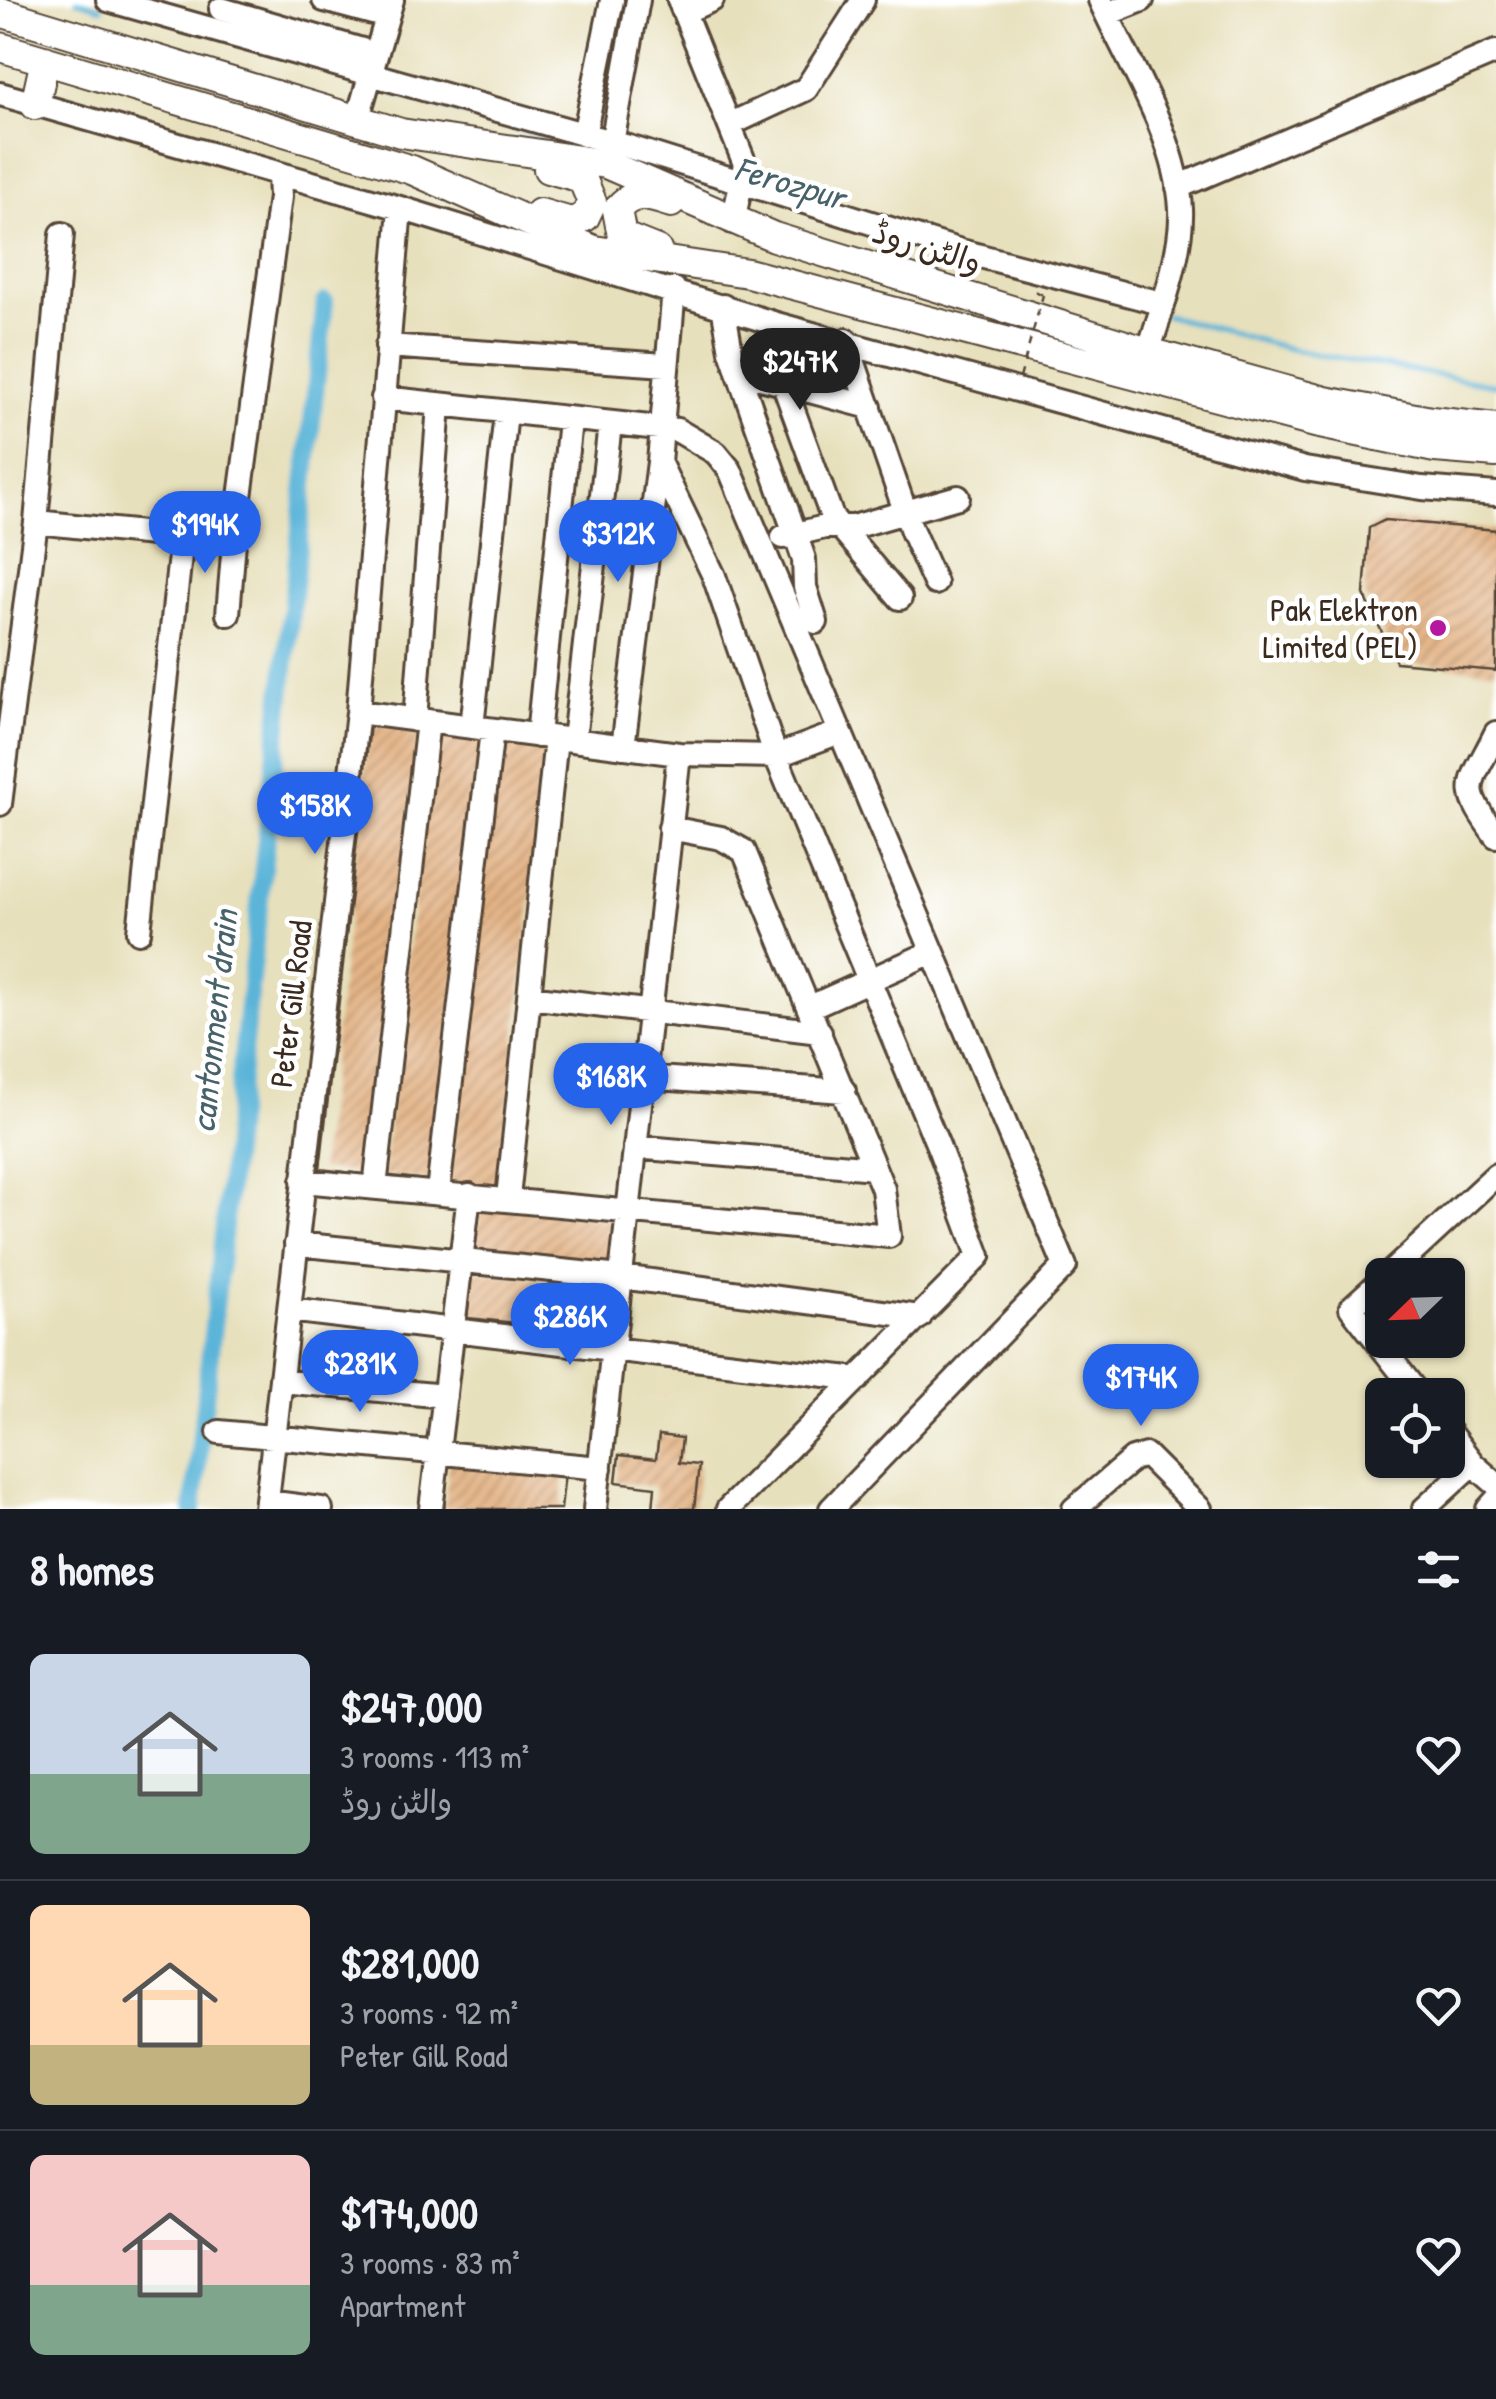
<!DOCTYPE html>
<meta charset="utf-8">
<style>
body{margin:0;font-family:"Patrick Hand","Playpen Sans Arabic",sans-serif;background:#242831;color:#f1f3f6;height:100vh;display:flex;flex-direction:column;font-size:38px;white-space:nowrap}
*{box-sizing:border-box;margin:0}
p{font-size:32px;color:#9ea1a6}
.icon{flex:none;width:55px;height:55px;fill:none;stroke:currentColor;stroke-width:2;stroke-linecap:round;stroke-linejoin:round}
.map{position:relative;height:1509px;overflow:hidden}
.details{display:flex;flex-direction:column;background:#171b24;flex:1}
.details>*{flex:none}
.needle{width:65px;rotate:247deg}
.fabs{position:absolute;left:1365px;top:1258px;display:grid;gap:20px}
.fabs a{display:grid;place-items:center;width:100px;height:100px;border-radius:15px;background:#171b24;box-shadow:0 2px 8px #0004;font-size:50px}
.price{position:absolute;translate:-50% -85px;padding:0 22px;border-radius:35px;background:#2563eb;color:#fff;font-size:32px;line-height:65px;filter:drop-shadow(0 2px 5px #0008)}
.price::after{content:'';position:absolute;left:50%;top:60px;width:30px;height:22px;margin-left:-15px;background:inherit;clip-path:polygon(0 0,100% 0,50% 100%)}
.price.active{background:#222;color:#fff}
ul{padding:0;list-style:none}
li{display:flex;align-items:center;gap:30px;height:250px;padding:0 30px}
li+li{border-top:2px solid #363941}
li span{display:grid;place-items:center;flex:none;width:280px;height:200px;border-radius:15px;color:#555}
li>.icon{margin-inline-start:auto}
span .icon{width:120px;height:120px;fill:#fffc;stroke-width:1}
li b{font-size:42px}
h2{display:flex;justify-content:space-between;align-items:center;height:120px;padding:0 30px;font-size:42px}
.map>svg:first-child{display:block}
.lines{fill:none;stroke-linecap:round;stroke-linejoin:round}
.stream{stroke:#5cb5d9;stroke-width:5}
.canal{stroke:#5cb5d9;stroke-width:18}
.building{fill:url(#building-hatch)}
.minor-casing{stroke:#554536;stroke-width:28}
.major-casing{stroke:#554536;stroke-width:32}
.path{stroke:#554536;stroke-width:2.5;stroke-dasharray:8 8;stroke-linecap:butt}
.minor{stroke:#fff;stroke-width:22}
.major{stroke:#fff;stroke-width:28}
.path-bridge{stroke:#554536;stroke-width:2.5;stroke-dasharray:8 8;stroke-linecap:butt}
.poi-dot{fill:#b5179e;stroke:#fff;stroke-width:4}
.labels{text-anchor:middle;stroke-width:9;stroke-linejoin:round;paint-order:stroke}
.street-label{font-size:32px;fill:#3b2a1e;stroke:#fff}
.poi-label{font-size:32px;fill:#3b2a1e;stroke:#fff;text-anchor:end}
.water-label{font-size:35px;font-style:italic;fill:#486269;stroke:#fff}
</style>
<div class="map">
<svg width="1496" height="1509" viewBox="0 0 1496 1509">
<defs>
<pattern id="building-hatch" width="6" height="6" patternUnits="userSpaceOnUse" patternTransform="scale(2.5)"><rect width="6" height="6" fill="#e4b486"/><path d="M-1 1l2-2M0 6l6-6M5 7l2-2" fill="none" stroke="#ba936d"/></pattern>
</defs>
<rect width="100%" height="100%" fill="#fff"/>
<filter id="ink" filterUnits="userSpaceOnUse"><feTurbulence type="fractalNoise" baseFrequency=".01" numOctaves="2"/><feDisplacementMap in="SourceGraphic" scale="20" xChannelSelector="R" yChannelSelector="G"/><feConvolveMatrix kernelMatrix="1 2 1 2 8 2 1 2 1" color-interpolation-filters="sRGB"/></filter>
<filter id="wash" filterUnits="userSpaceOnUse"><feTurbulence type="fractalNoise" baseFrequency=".0048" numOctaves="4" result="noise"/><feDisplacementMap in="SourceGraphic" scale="40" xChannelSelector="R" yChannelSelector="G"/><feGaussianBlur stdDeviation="2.25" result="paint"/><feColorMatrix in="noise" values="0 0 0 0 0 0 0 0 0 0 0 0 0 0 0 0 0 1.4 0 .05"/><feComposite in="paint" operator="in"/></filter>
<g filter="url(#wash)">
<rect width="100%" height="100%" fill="#e7e0bc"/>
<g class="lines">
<path class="stream" d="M77,0L102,8
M372,86L578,147
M641,165L731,191
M1165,315L1298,351L1496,385"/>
<path class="canal" d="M193,1509L325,302"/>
</g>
<g id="blocks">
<path class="building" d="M1385,520L1496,530V671L1396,662L1364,594L1369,528Z
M370,724L419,730L369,1175L320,1169Z
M433,731L483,737L433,1181L383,1175Z
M499,738L549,744L499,1188L449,1183Z
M480,1205L618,1220L613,1267L475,1252Z
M472,1271L610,1285L605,1332L467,1318Z
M659,1435L682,1438L679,1463L699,1465L694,1509H653L655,1487L616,1482L619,1455L656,1459Z
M449,1460L565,1472L561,1509H444Z"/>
</g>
</g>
<g filter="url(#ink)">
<use href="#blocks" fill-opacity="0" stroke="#554536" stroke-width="2.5"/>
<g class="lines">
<defs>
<path id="minor" d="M108,0L629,147L961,251L1161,303
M324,0L387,17
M679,0L745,164L733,222
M1100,0C1129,65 1177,137 1181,209C1183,250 1161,312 1148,352
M221,9L376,54
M684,12L712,0
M1107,14L1142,0
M0,94L400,208L773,323L1305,469L1422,488L1496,494
M357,121L392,0
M731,124L806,89L863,0
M584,135L612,0
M612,143L638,0
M1178,187L1496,52
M62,234L36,522L182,537
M723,306L731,351L804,559L805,587L816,622
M773,323V355L832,517L900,598
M846,340L912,531L935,583
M387,346L666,365
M738,372L870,407
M383,398L677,430L716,453L730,470L1065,1266L831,1509
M659,462L714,576L776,756L939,1148L979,1256L728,1509
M783,537L825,527H853L958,497
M228,614L234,542
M358,712L679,754L776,756L840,732
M415,720L439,405
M472,727L506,413
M1496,733C1469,788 1458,784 1496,836
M538,736L570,420
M574,740L610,424
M623,747L659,462L674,289
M0,804L36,522
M139,932L182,537L234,542L280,197L279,176
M529,997L820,1032
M810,1007L932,952
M643,1077L844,1091
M635,1147L874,1168
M303,1181L889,1236L883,1189L744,851L721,838L670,828
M375,1187L428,721
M438,1192L492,730
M508,1198L556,738
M296,1244L621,1277L920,1317
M1388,1275L1496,1175
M1382,1280L1351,1308L1419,1395
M289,1310L858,1379
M281,1381L445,1396
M1448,1431L1473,1464
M219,1432L600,1468
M267,1502L321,1509
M266,1509L358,712L400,208
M431,1509L469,1195
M595,1509L679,754
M1074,1509L1133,1459L1146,1455L1200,1509
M1424,1509L1473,1464L1496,1484
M1488,1509L1496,1500"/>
<path id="major" d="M0,12L401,133L606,164L774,237L1148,352L1325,401L1431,421L1496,428
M0,47L412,170L594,250L748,273L1315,423L1435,448L1496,453
M35,105L45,60
M540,213L571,222L585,217L592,202L582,178L548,169
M657,250L622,236L617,210C633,189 649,196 671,203"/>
</defs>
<use href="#minor" class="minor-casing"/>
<use href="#major" class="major-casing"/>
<path class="path" d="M1035,291L1043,295"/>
<use href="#minor" class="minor"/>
<use href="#major" class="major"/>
<path class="path-bridge" d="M1020,378L1043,295"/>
</g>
</g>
<circle class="poi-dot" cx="1438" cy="628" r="10"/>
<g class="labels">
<g class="street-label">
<text transform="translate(927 247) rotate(17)" y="11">والٹن روڈ</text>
<text transform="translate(291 1004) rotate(-83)" y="11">Peter Gill Road</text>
</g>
<g class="poi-label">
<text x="1418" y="621">Pak Elektron<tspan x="1418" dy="37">Limited (PEL)</tspan></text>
</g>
<g class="water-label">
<text transform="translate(790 183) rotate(16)" y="12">Ferozpur</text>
<text transform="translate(214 1021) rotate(-84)" y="12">cantonment drain</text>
</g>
</g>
</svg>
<div class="fabs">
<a><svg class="needle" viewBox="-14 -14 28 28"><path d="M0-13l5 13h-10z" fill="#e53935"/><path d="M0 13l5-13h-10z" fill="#9ea1a6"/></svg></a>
<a><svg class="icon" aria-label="locate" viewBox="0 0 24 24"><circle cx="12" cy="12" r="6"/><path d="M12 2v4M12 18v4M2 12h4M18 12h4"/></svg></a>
</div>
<b class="price active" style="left:800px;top:413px">$247K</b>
<b class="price" style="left:205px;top:576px">$194K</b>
<b class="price" style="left:618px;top:585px">$312K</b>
<b class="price" style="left:315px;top:857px">$158K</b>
<b class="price" style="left:611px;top:1128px">$168K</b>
<b class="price" style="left:570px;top:1368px">$286K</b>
<b class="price" style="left:360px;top:1415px">$281K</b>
<b class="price" style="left:1141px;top:1429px">$174K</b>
</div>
<section class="details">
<h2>8 homes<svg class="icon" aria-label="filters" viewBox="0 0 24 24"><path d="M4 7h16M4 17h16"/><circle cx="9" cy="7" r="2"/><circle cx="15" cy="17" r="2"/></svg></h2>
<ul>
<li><span style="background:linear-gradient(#c9d6e8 60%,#7fa58c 0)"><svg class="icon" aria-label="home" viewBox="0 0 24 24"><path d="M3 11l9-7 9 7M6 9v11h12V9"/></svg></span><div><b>$247,000</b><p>3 rooms · 113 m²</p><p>والٹن روڈ</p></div><svg class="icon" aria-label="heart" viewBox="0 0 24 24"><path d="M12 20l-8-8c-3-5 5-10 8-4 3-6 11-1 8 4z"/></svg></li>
<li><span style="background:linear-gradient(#ffd9b3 70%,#c2b280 0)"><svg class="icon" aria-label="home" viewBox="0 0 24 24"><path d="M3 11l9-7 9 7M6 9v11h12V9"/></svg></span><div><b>$281,000</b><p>3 rooms · 92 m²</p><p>Peter Gill Road</p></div><svg class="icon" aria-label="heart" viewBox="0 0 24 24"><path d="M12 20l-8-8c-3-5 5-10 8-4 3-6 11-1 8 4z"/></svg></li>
<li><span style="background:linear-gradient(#f6c9c9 65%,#7fa58c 0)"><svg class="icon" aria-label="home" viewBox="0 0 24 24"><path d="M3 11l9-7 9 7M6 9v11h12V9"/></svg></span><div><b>$174,000</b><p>3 rooms · 83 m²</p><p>Apartment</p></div><svg class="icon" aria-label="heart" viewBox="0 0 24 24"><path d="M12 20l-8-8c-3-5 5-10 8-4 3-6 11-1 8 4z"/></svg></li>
</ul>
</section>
